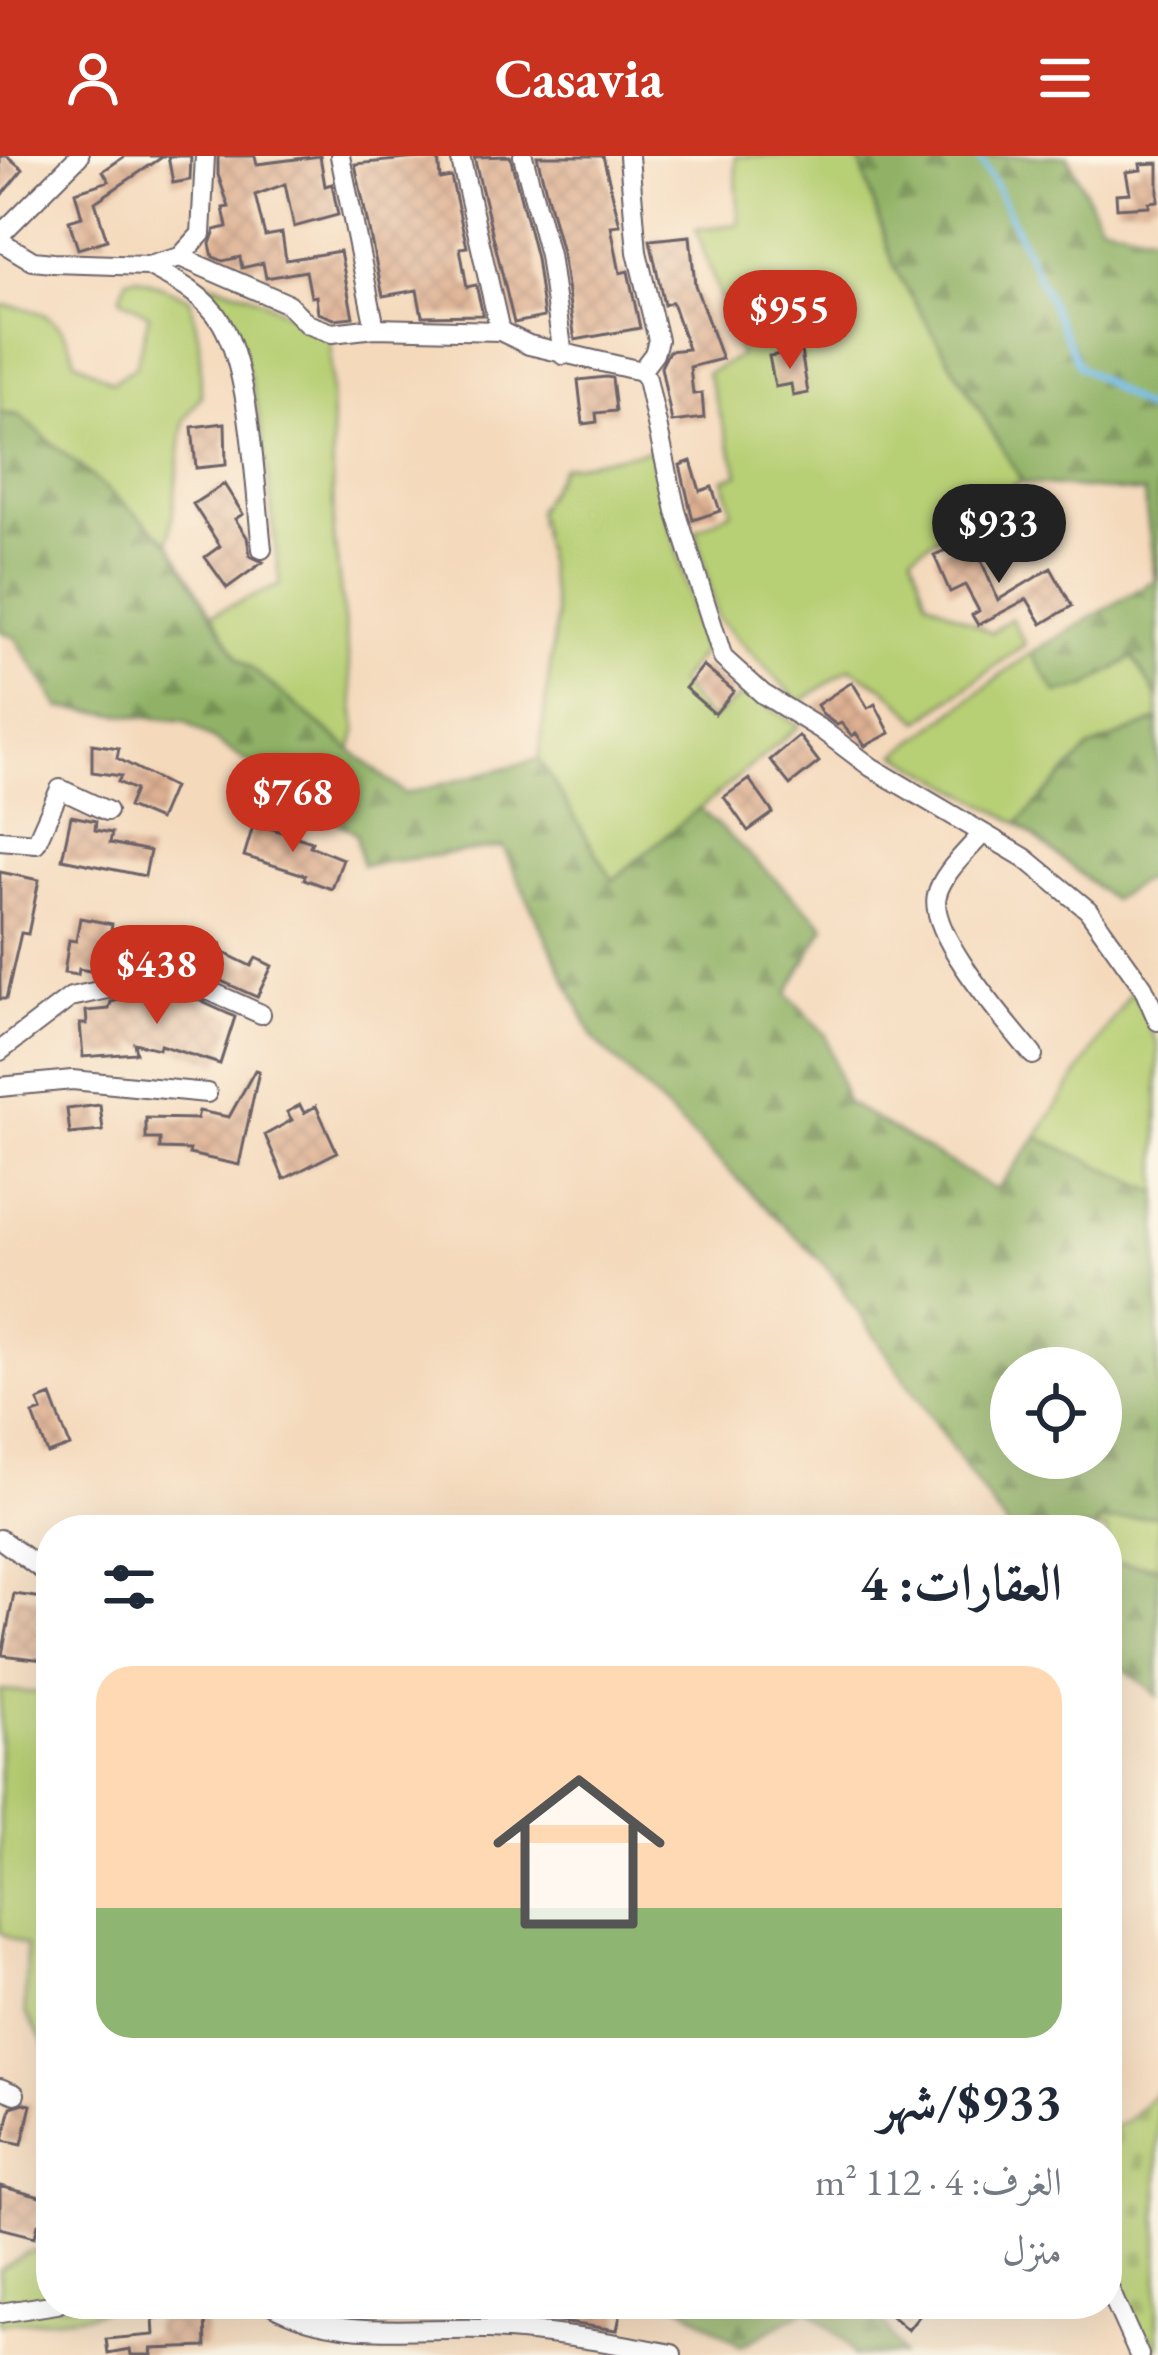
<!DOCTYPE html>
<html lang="ar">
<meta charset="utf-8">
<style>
body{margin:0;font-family:"EB Garamond",Amiri,serif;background:#f2f2f3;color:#1f2937;direction:rtl;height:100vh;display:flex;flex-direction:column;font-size:45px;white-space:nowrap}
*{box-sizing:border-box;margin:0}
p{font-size:39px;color:#747a83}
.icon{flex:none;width:66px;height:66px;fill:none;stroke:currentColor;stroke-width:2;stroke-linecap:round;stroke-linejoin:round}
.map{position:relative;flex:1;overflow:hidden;direction:ltr}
.panel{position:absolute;left:36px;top:1359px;width:1086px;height:804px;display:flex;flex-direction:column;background:#fff;border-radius:48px;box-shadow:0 12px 48px #0002;direction:rtl}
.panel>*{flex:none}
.fabs{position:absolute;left:990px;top:1191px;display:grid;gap:24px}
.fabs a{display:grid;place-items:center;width:132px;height:132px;border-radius:50%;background:#fff;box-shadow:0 12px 48px #0002;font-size:60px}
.price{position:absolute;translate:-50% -102px;padding:0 27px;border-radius:42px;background:#c8321e;color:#fff;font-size:39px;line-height:78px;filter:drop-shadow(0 3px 6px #0008)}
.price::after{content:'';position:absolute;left:50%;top:72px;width:36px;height:27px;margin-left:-18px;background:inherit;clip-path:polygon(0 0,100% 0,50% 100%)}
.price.on{background:#222;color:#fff}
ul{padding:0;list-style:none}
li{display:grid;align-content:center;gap:24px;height:636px;padding:0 60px}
li span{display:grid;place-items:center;height:372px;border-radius:36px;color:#555}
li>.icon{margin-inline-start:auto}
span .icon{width:216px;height:216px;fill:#fffc;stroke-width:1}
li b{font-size:51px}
h2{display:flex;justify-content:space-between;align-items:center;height:144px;padding:0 60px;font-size:51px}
header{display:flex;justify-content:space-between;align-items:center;height:156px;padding:0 60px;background:#c8321e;color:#fff;font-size:54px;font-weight:700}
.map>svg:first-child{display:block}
.green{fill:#b7cf74;stroke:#6c7858;stroke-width:3}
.forest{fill:url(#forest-firs);stroke:#5a6a50;stroke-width:3;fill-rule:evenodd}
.cemetery{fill:url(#cemetery-stones);stroke:#6c7858;stroke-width:3}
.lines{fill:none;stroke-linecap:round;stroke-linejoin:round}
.stream{stroke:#73bdec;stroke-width:6}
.building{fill:url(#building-cross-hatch)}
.street-casing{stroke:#6c6268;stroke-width:22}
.street{stroke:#fff;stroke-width:18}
</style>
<header><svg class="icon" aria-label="menu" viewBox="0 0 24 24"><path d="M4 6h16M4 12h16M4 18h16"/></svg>Casavia<svg class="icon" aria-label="person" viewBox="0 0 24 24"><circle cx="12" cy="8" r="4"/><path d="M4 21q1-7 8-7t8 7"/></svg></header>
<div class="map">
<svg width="1158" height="2199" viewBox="0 0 1158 2199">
<defs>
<pattern id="forest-firs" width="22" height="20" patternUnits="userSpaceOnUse" patternTransform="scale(3)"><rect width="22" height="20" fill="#91b266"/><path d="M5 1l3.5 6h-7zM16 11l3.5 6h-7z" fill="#769055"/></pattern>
<pattern id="cemetery-stones" width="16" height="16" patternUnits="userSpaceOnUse" patternTransform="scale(3)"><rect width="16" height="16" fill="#b7cf74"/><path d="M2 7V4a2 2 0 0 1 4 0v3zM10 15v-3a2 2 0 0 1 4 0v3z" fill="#9db165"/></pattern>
<pattern id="building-cross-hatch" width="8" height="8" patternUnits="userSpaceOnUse" patternTransform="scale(3)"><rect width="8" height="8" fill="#deb092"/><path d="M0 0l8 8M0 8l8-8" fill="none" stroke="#be977f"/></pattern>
</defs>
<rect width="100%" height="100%" fill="#fcf5e5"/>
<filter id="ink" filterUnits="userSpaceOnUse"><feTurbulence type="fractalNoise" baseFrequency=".00833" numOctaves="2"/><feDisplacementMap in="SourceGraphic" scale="24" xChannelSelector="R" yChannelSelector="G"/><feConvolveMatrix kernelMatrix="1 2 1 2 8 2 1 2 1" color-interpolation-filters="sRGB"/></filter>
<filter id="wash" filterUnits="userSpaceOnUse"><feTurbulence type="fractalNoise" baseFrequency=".004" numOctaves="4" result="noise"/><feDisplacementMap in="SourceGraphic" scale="48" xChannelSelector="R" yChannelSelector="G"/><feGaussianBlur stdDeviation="2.7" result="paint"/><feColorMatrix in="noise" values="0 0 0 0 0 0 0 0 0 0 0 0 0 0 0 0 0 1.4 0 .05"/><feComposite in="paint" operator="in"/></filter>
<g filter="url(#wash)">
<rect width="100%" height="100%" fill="#f4d9bb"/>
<path class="green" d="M735,0H858L895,113L1022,324L912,398L927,443L991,477L1011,462L1025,488L920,565L885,532L850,512L800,546L717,462L696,374L732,355L724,323L739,318L707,217L740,200L696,73L739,68Z
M171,116L249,138L330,180L334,381L357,574L351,594L238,502L212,458L280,429C268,342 267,231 222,155C210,135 191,125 171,116Z
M137,121L190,142L200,188L201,240L184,264L169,386L19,260L0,256V149C40,152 65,161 75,204L113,226L136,210L149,159L120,142L127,123Z
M651,294L703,495L678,527L710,564L746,536L799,570L613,725L539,603L556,461L537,355L562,311Z
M1031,497L1058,537L1086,531L1133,500L1158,543V564L1090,592L1018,667L897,598Z
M1133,833L1158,890V1037L1037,981Z
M1158,1359V1410L1113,1407L1107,1394V1374H1098L1095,1367Z
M0,1534L51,1538V1900L25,1856L26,1790L0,1776Z
M51,2093V2148H119L88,2159L0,2168V2114L28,2096Z"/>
<path class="forest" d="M858,0H1068L1100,67L1158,80V543L1133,501L1086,531L1057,537L1031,497L1155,424L1144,337L1023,327L895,113Z
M0,256L19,259L169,386L238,502L405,638L539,603L613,724L699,652L825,770L787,838L826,879L846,946L996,1034L1037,981L1158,1037V1359L1096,1367L1098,1374H1009L827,1111L594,883L503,691L362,709L356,678L185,565L60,552L15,481L0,475ZM1101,1212V1302H1011V1212Z
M1158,564V720L1155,717L1112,744L1018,667L1090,592Z
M1107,1394L1113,1407L1158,1411V1540L1107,1499Z
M679,2148H873L902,2199H853L848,2189L808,2153L741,2190Z"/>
<path class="cemetery" d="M1158,1934V2190L1149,2199L1107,2112V1975L1128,1964Z"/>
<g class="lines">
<path class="stream" d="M978,0L997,32L1079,210L1158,261"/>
</g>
<g id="blocks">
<path class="building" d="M0,0H7L23,13L0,41Z
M125,0H164L95,46L107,84L78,93L69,65L82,61L75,36L109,25L103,15Z
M168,0H191L190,24L173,27Z
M218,0H255L257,8L320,0L325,30L332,28L338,59L294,71L285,28L255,39L265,80L282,77L286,104L340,95L353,161L334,163L318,157L316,140L311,141L306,115L266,122L263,107L242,112L240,101L223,105L213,101L210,88L215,74L227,71L223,52L229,51L218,19Z
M438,0L440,23L451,21L467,91L460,92L467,131L476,129L483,159L422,160L417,134L383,140L355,8Z
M510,0L536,102L544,161L514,167L474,1Z
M537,0H603L620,69L611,70L620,117L628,115L640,172L575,184L562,97Z
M1158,7V45L1149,46V50L1117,52L1116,38L1130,37L1126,16L1141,14L1140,8Z
M690,80L695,129L722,203L690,211L693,238L702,237L704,262L672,266L661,211L669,195L688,193L672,146L664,149L650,84Z
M801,195L808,237L793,240L791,228L775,231L769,200Z
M606,221L612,222L616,255L596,257L597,266L583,268L578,224Z
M225,267L226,309L196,312L192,271Z
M691,305L700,335L712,331L720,355L693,364L680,309Z
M224,328L243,358L235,363L247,381L250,400L263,406L227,432L205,401L220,390L193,348Z
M972,383L998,444L1051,412L1072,450L1042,468L1027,443L978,469L972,459L979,455L965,429L950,436L934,399Z
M703,510L734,535L715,558L685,532Z
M852,526L868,552L875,548L890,577L865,590L856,577L852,580L841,567L837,569L823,559L817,549Z
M799,580L819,606L790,629L770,604Z
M92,588L119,592L117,602L173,631L159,664L128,651L135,634L118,626L121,620L92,616Z
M749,623L773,657L748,675L724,641Z
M71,660L96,665L95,674L112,677L110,687L150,695L145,720L62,703Z
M254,667L312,686L310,690L343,703L332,733L304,723L305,719L244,700Z
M0,716L39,724L28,778L21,777L6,843H0Z
M80,762L112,768L107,797L123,798L124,792L131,793L130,814L111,819L79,813L78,819L64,817L69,784L76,785Z
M170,783L221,788L220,795L251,810L256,802L272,810L257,841L199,815L159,811L161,795L169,796Z
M146,838L191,841L235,861L220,908L160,889L159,893L134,887L136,897L83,901L80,868H87L86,855L109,853L111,846Z
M255,914L259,915L239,1009L189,998L190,994L160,993V983H146V962L197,963L199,955L229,961Z
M100,949L103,975L70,978L67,953Z
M300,949L304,957L316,950L337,996L284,1023L265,979L292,964L287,956Z
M51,1240L70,1290L48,1298L33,1258L42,1255L38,1245Z
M14,1438L43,1442L39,1472L47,1473L44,1504L2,1499Z
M24,1947L31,1949L22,1988L3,1984L11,1951Z
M0,2030L51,2044V2071L38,2068L35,2081L0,2072Z
M550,2148H591L621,2155L617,2174L546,2164Z
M877,2148H929L908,2174Z
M205,2158L206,2191L151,2193L152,2199H131L130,2193L108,2197L106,2183L154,2179L153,2163Z"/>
</g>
</g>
<g filter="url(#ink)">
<use href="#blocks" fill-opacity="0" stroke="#6c6268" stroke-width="3"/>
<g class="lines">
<defs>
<path id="street" d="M340,0L375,172
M460,0L500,175
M523,0L549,99L563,199
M629,0L637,96L658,184L654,198L641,215
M0,79L79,0
M0,85L33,105L53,107L148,110L180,101L201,78L205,0
M180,101L288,148L307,168L332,177L375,172L500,175L529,189L641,215L647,223L676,355L723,502L763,538L822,574L871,611L1025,702L1088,754L1143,831L1158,865
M148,110C175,124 205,139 221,166C251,216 255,332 262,393
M982,678C968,695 942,717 937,739C927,778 1009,869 1033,899
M0,684L36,687L60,633L107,655
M0,895L71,841L149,824L194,828L261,858
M0,931L72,924L207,937
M0,1383L51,1420
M0,1932L15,1938
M1107,2128L1139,2199
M270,2148C338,2186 415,2170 489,2173C551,2176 611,2186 672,2198
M0,2157L57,2148"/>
</defs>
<use href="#street" class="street-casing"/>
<use href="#street" class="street"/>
</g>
</g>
</svg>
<div class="fabs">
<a><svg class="icon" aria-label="locate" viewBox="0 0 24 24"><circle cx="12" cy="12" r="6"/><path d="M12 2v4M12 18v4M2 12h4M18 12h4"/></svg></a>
</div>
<b class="price" style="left:790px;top:216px">$955</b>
<b class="price on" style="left:999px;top:430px">$933</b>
<b class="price" style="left:293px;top:699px">$768</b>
<b class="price" style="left:157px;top:871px">$438</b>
<section class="panel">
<h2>العقارات: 4<svg class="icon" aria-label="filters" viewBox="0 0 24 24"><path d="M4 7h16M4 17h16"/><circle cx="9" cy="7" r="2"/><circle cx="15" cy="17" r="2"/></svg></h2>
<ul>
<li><span style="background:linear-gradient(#ffd9b3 65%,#8fb573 0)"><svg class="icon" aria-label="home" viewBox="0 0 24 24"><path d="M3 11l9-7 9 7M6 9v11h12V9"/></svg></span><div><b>$933/شهر</b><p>الغرف: 4 · 112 m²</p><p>منزل</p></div></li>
</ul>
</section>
</div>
